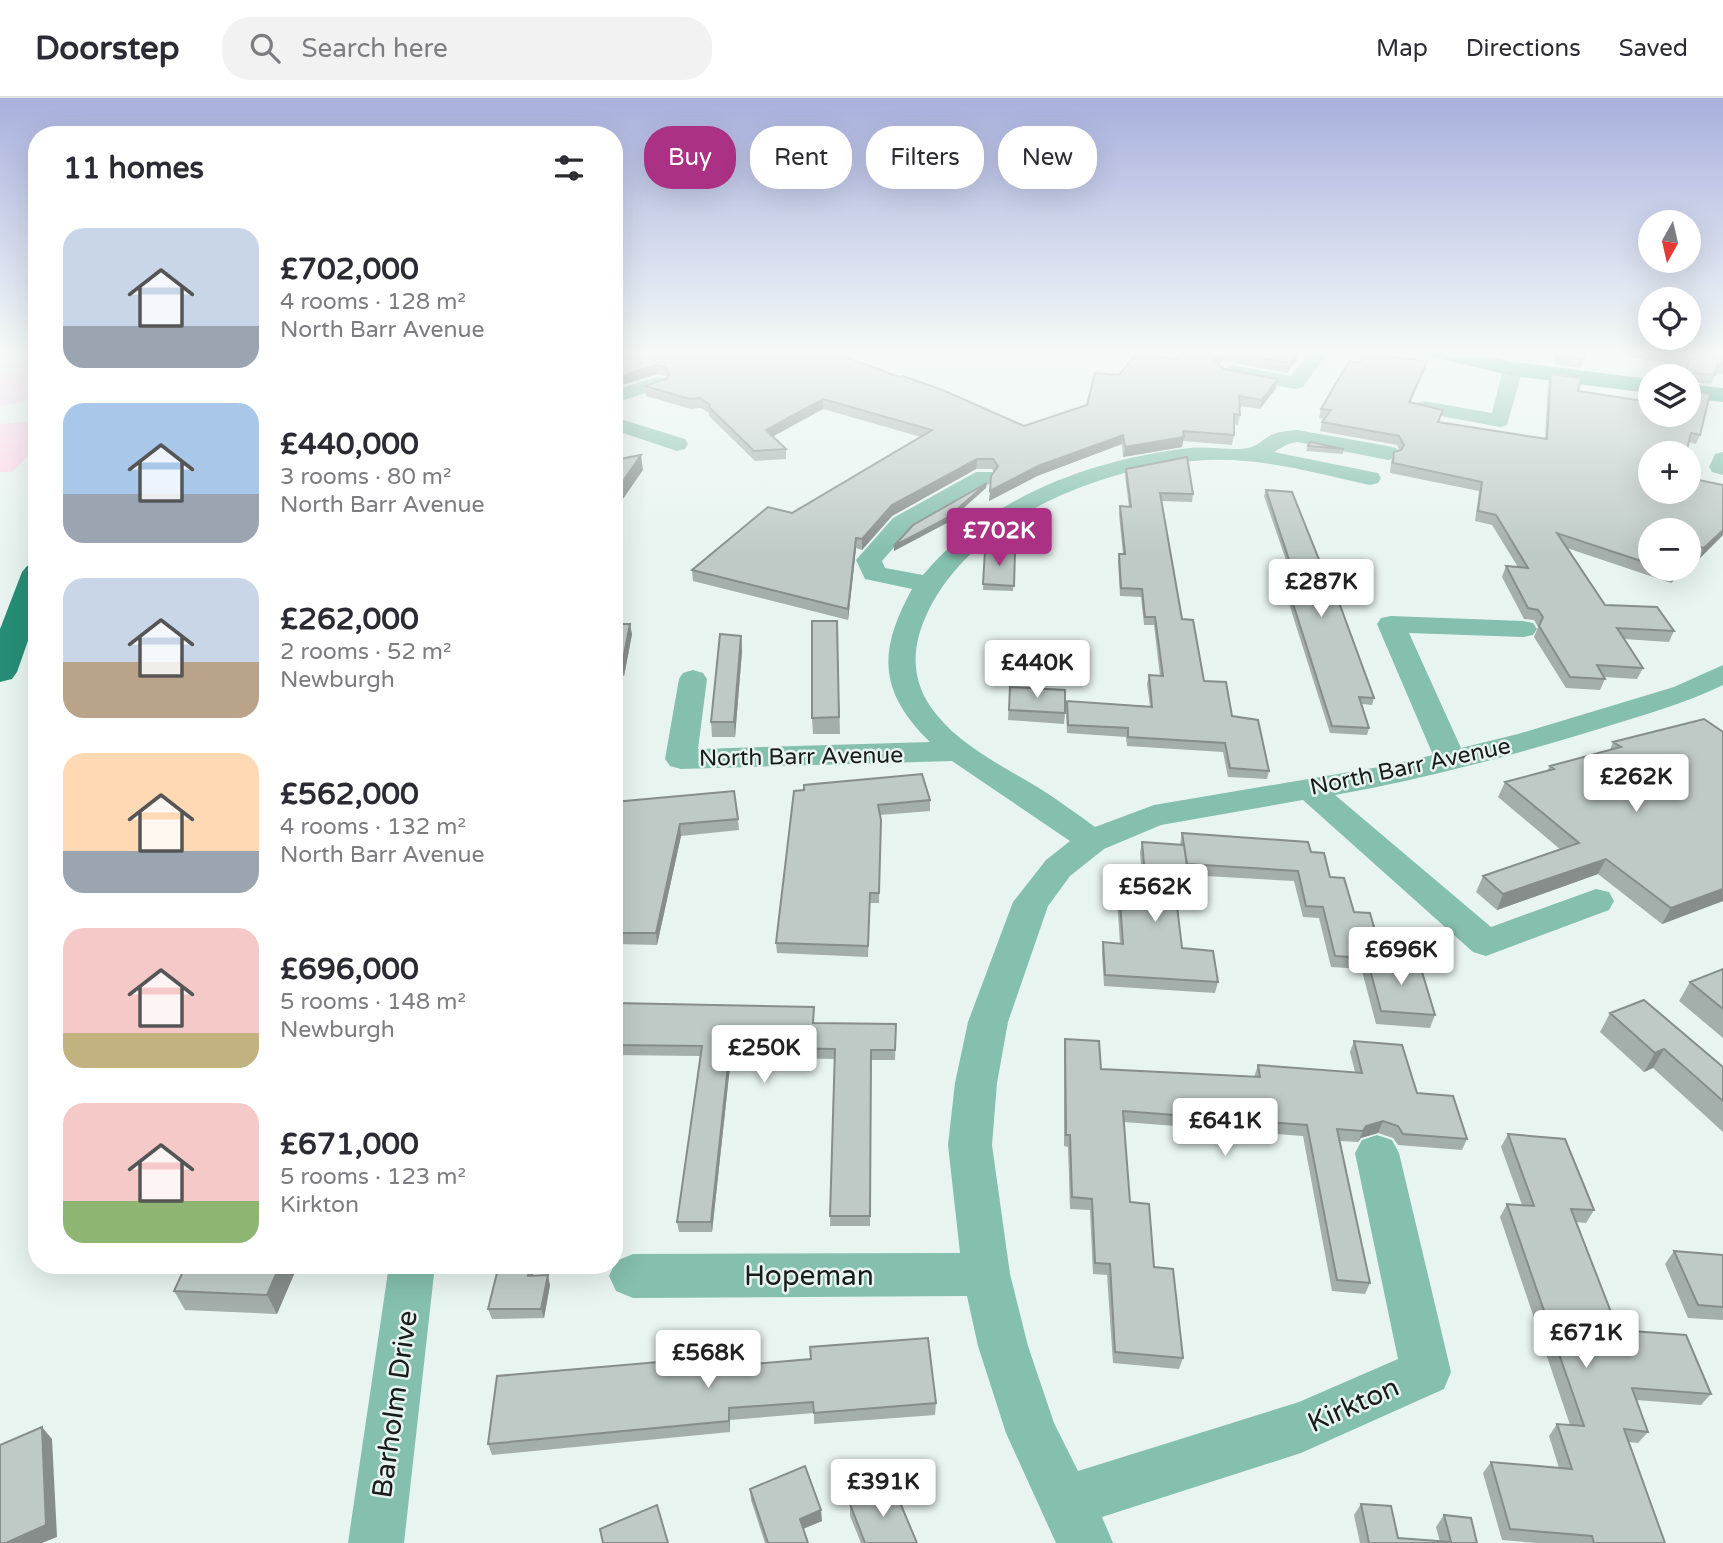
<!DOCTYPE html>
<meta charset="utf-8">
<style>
body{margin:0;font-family:"Varela Round",sans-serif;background:#f2f2f3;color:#2b2b33;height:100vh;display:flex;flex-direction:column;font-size:26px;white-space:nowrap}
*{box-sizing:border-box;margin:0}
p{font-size:23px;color:#7c7c81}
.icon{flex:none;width:38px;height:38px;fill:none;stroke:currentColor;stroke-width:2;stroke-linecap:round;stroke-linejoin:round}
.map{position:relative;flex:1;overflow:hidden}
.panel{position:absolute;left:28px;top:28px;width:595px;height:1148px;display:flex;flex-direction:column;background:#fff;border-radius:28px;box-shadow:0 7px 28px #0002}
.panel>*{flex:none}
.banner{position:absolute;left:644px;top:28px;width:665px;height:63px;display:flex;gap:14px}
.needle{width:46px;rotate:188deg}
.fabs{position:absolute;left:1638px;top:112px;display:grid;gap:14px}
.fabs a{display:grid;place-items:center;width:63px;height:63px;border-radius:50%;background:#fff;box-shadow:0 7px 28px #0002;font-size:35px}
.price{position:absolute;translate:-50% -60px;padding:0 16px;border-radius:7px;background:#fff;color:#222;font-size:23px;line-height:46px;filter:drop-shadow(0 2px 4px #0008)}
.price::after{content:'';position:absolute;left:50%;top:42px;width:21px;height:16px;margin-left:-10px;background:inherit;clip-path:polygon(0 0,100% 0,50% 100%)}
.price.on{background:#ab3184;color:#fff}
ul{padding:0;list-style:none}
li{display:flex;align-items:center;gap:21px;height:175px;padding:0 35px}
li span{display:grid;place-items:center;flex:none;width:196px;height:140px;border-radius:21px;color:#555}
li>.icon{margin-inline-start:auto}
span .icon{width:84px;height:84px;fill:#fffc;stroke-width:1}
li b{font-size:30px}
h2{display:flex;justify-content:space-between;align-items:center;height:84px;padding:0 35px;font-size:30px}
.pill{padding:0 24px;border-radius:28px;background:#fff;box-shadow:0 7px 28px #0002;font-size:24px;line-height:63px}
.pill.on{background:#ab3184;color:#fff}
header{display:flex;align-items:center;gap:42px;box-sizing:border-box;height:98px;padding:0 35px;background:#fff;border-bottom:2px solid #e1e1e2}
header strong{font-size:33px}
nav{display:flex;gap:38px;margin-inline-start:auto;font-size:24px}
.search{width:490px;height:63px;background:#f2f2f3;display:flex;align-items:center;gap:18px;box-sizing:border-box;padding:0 24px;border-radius:28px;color:#7c7c81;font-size:26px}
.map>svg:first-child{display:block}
.green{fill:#ffd5ec}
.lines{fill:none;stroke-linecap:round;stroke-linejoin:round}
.street{fill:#85bfad;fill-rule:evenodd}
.secondary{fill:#43a58b;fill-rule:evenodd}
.primary{fill:#278e75;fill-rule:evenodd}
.wall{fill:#a4aeaa}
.shaded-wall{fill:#868d8b}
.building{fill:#bfcac6;stroke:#868d8b;stroke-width:2}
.labels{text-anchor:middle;stroke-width:5;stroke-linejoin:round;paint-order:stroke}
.street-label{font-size:23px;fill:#181c1b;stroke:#e8f4f0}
.near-street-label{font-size:28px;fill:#181c1b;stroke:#e8f4f0}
</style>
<header>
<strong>Doorstep</strong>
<div class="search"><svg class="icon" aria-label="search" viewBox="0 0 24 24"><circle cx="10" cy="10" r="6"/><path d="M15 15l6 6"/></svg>Search here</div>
<nav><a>Map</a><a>Directions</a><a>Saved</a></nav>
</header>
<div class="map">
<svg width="1723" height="1445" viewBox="0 0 1723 1445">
<rect width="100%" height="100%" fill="#e8f4f0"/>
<path class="green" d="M0,253H37V300L0,308Z
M37,323V347L13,374H0V326Z"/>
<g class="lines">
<path class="street" d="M1310,253H1329L1303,289L1296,291L1232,279L1222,273L1232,267L1291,278Z
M1513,265L1523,271L1507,327L1500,329L1424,315L1417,313L1414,309L1417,305L1424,303L1492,315L1503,271Z
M658,279L665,281L668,285L665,289L614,305V292Z
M614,319L685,341L688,346L685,351L677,353L614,332Z
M1297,332L1388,348L1396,350L1399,355L1396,360L1388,362L1297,344L1288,346L1274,354L1378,375L1381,380L1378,385L1370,387C1312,374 1253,357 1193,363C1096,371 967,424 926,518C912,549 911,579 930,608C956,646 1001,667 1039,690C1058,702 1077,716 1095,729L1154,707L1385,668L1433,657L1377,526L1381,520L1391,518L1523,523L1533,525L1537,531L1533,537L1523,539L1409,535L1461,650L1518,636L1674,589L1723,567V587C1684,606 1643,617 1602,630C1514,657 1425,681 1335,697L1491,829L1596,791L1609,794L1614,803L1609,812L1486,858L1473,854L1303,702L1161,727L1104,751L1070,778L1048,808L1008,924L997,985L992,1047L1010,1176L1028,1248L1054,1325L1078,1373L1299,1304L1398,1261L1355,1055L1362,1042L1377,1037L1392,1042L1399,1055L1451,1274L1444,1291L1301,1355L1102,1419L1113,1445H1056L1006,1335L978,1248L967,1198L633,1200L616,1193L609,1178L616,1163L633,1156L960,1155L948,1047L955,985L968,924L1013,804L1046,762L1070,743L952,663L681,671L670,668L665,661L679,581L683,575L693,572L703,575L707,581L698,651L930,644C878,593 878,553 912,491L865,481L856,462L893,420L976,374H992L995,379L992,384L911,430L882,463L885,470L923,477C987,400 1091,361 1190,350C1206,348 1234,353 1248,350C1256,349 1264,341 1271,337C1279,333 1288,333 1297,332Z
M1723,354V377L1712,374L1709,369L1715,356Z
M389,1167H435L404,1445H348Z"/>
<path class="secondary" d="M1426,253H1464L1513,264L1650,281V295L1513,278L1429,258Z
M1689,286L1723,290V304L1689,300Z"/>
<path class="primary" d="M37,465V517L17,574L12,581L0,584V531L22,474L27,468Z"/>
</g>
<path class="wall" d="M614,253H837L833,254L1024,328L1087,307L1119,277L1178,261L1184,253H1299L1297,261L1287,275L1223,263L1218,267L1224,271L1278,281L1276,290L1260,311L1239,308L1240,317L1238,327L1234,326V337L1232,347L1183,343L1182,349L1123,359L1122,346L1037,378L989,403L994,374L992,371H976L892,418L862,452L856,450L848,522L693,483L692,472L792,415L921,339L823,311L772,339L786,351V361L755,363L709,318V315L701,310L691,311L646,298L645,288L666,281L667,280L666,278L657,276L622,287L618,261Z
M1550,253H1586L1581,270L1553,266L1556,254Z
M1597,253H1723V276L1716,275L1711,286L1691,284V293L1700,337L1696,346L1688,344L1650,394L1723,387V437L1699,461L1695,459L1693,464L1689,468V432H1650V471H1686L1671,485L1567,450L1605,507L1674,533L1669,544L1624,541L1643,570L1637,581L1604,579L1605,581L1600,592L1566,590L1534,539L1538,529L1534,522L1524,521L1502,479L1506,468L1518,469L1492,427L1475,423L1479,393L1390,375L1391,364L1394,354L1399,352L1397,347L1320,333L1322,324L1325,321L1319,320L1321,311L1359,265L1427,264L1424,272L1410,305L1439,325L1545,341L1548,285L1551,276L1578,293L1689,317V278H1683L1686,269Z
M1308,348L1344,351L1343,356L1306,353Z
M1126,371L1193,396L1192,404L1162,403L1182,521L1204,583L1232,618L1269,673L1267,681L1228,679L1223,654L1127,648L1126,639L1067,635L1066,611L1067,603L1150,608L1147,586L1149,577L1160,578L1154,527H1144L1141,499L1120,498L1118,463L1119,456H1123L1119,416L1120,408L1129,409L1125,378Z
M1266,392L1374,600L1372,607L1362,606L1369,630L1367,637L1330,635L1279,474L1281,468H1288L1264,398Z
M985,452L1015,453L1013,493L983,492Z
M837,523L840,636H813L812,620Z
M614,526L632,536L624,578H614Z
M741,538L742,553L735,639H712L711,624Z
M1010,589L1065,615L1064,626L1008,622Z
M1704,621L1723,803L1662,826L1598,776L1497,812L1476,794L1483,778L1561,752L1498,699L1505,684L1547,673L1550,668L1610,652L1613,644Z
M794,693L930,702V713L880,717L879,805H870L868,859L777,855L776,845Z
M614,704L738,721L739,732L681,738L657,847L614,846Z
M1182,735L1311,754L1330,779L1354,814L1383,861L1435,917L1430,930L1376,926L1362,873L1363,871L1331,869L1319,820L1303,819L1294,783L1188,777L1186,786L1174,785L1182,850L1218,884L1215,895L1104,888L1102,855L1103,844L1120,846L1116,785L1118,775L1142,777L1140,755L1142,744L1180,747Z
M1723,871V940L1679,903L1690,884Z
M614,905L814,925L896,926L895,962H871L870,1128H830L835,961L731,959L712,1134H679L677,1124L700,958L614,957Z
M1610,915L1723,969V1034L1653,970L1644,974L1600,934Z
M1065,941L1101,971L1254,979L1258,967L1355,974L1350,954L1354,943L1417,995L1467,1041L1462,1052L1398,1047L1393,1040L1378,1035L1361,1040L1358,1044L1340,1043L1370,1185L1365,1196L1332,1193L1303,1038L1124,1024L1130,1104L1154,1169L1183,1260L1179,1271L1113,1265L1107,1177L1093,1176L1090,1112L1070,1111L1068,1049L1064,1048V952Z
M1508,1036L1594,1112L1586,1125L1576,1124L1618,1232L1711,1296L1701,1307L1636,1302L1648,1334L1638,1345L1629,1344L1665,1445H1537L1502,1442L1483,1375L1491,1364L1559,1370L1549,1338L1557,1326L1570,1327L1500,1119L1507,1106L1522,1107L1501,1049Z
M1674,1153L1723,1157V1222L1688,1220L1665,1166Z
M186,1167H298L277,1216L185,1212L174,1193Z
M499,1167H535L533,1178L550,1187L544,1220L492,1221L488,1211Z
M728,1258L730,1267L936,1305L935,1317L814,1326V1315L730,1322V1334L492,1357L488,1346Z
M750,1391L822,1423L803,1431L808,1445H765L751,1402Z
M850,1406L917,1445H861L850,1418Z
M1361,1406L1398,1440L1440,1444L1436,1429L1444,1417L1477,1445H1360L1354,1417Z"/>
<path class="shaded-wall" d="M617,253L618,261L614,265V255Z
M1298,253L1297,261L1287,275L1289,265Z
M1225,254L1223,263L1211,271L1212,262Z
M1427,264L1424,272L1407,313L1409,304Z
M656,267L657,276L622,287L621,278Z
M1278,281L1276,290L1260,311L1262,302Z
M823,301V311L766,342V332Z
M1123,337L1122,346L1037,378L989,403L990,393L1038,368Z
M1184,339L1182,349L1123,359L1125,349Z
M641,357L643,372L614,414V396Z
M977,361L976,371L892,418L862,452V441L892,407Z
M987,385L986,390L947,425L894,453V448Z
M1723,432V437L1699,461L1704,450Z
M856,440V450L848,522V511Z
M1698,454L1693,464L1689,468V462Z
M1680,471H1686L1671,485L1676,475Z
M630,526L632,536L624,578L622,567Z
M741,538L742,553L735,639L734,624Z
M680,726L681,738L657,847L656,835Z
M1606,761L1598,776L1497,812L1503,796Z
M1723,791V803L1662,826L1671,810Z
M730,949L731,959L712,1134L711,1124Z
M1664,951L1653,970L1644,974L1655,955Z
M1383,1023L1378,1035L1361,1040L1358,1044L1363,1033L1366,1028Z
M280,1167H298L277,1216L267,1197Z
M530,1167H535L531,1187L528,1178Z
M548,1177L550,1187L544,1220L541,1211Z
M729,1310L730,1322V1334L729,1323Z
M42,1329L52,1341L57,1439L42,1445H6Z
M821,1412L822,1423L800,1432V1421Z"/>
<path class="building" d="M617,253H830L899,279L903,278L945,293L1024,328L1087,307L1095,275L1119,277L1137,255L1178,261L1184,253H1298L1289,265L1225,254L1212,262L1224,271L1278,281L1262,302L1239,298L1240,317L1234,316V337L1183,333L1184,339L1125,349L1123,337L1038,368L990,393L991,378L998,368L993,361H977L892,407L862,441L856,440L848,511L692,472L768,409L792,415L932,332L823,301L766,332L786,351L754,353L709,309L710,307L700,300L690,301L645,288L666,281L670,276L665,269L656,267L621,278Z
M1557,253H1586L1584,261L1556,258Z
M1647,253H1723V267L1718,266L1715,277L1691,275V293L1710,296L1700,337L1691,335L1686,355H1650V394H1689V380L1723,387V432L1704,450L1692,447L1698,454L1689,462V432H1650V466L1557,435L1605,507L1657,509L1674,533L1617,530L1643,570L1597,567L1605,581L1570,579L1539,528L1543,519L1538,512L1528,510L1506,468L1528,470L1496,417L1478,413L1482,384L1393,365L1394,354L1401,352L1404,347L1399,338L1322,324L1331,312L1321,311L1349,263L1359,265L1365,254L1427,264L1409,304L1443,312L1438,324L1547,341L1551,276L1581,280L1578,293L1650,304V317H1689V278H1684L1690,261Z
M1310,344L1344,351L1308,348Z
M641,357L614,396V362Z
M1187,359L1193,396L1160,395L1182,521L1193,522L1204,583L1226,584L1232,618L1258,622L1269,673L1230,670L1225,645L1128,639V630L1068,627L1067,603L1152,609L1149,577L1163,578L1155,519H1145L1142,491L1121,490L1119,456H1125L1120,408L1131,409L1126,371Z
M987,385L947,420L894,448L913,427Z
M1266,392L1292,394L1322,469H1326L1374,600L1359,599L1369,630L1332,628L1281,468H1291Z
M985,452L1015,453L1014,488L983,486Z
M1664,471H1680L1676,475Z
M812,523H837L839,619L812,620Z
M614,526H630L622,567L614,568Z
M720,536L741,538L734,624H711Z
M1010,589L1065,592V615L1009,612Z
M1704,621L1723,634V791L1671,810L1606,761L1503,796L1483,778L1579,745L1505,684L1554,671L1550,668L1621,649L1613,644Z
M922,676L930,702L878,707L881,722L879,795H870L868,848L776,845L794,693L804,692V687Z
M734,693L738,721L680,726L656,835H614V704Z
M1182,735L1308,744L1311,754L1324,755L1330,779L1344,780L1354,814L1370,815L1383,861L1335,858L1323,809L1306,808L1298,773L1187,766Z
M1142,744L1184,747L1188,775L1173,774L1182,850L1213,853L1218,884L1105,877L1103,844L1123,846L1118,775L1145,777Z
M1367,860L1419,864L1435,917L1381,913Z
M1723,871V911L1690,884Z
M1644,902L1723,969V1003L1664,951L1655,955L1610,915Z
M614,905L814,909L813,925L896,926L895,952H871L870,1118H830L835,951L730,949L711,1124H677L702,948L614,947Z
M1065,941L1099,943L1101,971L1260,979L1258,967L1362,975L1354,943L1402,947L1417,995L1453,998L1467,1041L1403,1036L1398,1028L1383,1023L1366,1028L1363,1033L1337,1031L1370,1185L1337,1182L1307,1027L1123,1013L1130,1104L1149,1106L1154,1169L1173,1171L1183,1260L1115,1254L1110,1166L1095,1165L1092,1101L1072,1099L1070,1037H1066Z
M1508,1036L1565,1041L1594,1112L1571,1111L1618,1232L1686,1237L1711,1296L1632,1290L1648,1334L1624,1331L1665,1445H1594L1592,1438L1510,1431L1491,1364L1572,1371L1557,1326L1584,1328L1507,1106L1534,1108Z
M1674,1153L1723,1157V1209L1698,1207Z
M186,1167H280L267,1197L174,1193Z
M499,1167H530L528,1178L548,1177L541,1211H488Z
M928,1240L936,1305L814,1315L813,1304L729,1310V1323L488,1346L497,1278L728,1258L729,1268L811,1261L810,1249Z
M42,1329L46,1427L6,1445H0V1347Z
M805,1368L821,1412L800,1421L808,1445H768L750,1391Z
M893,1388L917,1445H865L850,1406Z
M1361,1406L1391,1408L1398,1440L1451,1444L1444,1417L1471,1420L1477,1445H1369Z
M657,1407L668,1445H603L600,1431Z"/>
<linearGradient id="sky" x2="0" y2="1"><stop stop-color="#a8b0dd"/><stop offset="0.56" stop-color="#f5faf8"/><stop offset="1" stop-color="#f5faf8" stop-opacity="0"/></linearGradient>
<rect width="1723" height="455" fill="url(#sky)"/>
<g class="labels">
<g class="street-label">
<text transform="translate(801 658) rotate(-1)" y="8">North Barr Avenue</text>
<text transform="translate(1410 668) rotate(-12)" y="8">North Barr Avenue</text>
</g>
<g class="near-street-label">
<text x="809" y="1187">Hopeman</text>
<text transform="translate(394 1306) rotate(-82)" y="10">Barholm Drive</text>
<text transform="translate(1353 1306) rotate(-24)" y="10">Kirkton</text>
</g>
</g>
</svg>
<div class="fabs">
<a><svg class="needle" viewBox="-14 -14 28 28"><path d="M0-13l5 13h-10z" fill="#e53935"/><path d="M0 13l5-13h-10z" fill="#7c7c81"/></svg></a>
<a><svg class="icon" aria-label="locate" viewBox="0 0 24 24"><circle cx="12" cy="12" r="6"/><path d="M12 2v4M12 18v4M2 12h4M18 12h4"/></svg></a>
<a><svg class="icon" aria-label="layers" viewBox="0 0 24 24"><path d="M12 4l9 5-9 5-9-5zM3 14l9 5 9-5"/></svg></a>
<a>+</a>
<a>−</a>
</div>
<b class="price on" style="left:999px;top:470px">£702K</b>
<b class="price" style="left:1321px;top:521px">£287K</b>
<b class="price" style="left:1037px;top:602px">£440K</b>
<b class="price" style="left:1636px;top:716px">£262K</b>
<b class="price" style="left:1155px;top:826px">£562K</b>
<b class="price" style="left:1401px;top:889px">£696K</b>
<b class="price" style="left:764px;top:987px">£250K</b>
<b class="price" style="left:1225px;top:1060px">£641K</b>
<b class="price" style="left:1586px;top:1272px">£671K</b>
<b class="price" style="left:708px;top:1292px">£568K</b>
<b class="price" style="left:883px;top:1421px">£391K</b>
<div class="banner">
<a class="pill on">Buy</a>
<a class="pill">Rent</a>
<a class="pill">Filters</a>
<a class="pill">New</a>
</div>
<section class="panel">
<h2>11 homes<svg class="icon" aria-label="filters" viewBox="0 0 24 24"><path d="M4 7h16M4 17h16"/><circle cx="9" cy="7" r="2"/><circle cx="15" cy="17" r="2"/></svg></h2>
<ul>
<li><span style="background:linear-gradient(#c9d6e8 70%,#9aa5b1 0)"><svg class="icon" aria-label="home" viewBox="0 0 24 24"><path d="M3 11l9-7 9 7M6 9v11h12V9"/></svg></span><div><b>£702,000</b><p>4 rooms · 128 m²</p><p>North Barr Avenue</p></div></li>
<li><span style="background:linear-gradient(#a9c7e8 65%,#9aa5b1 0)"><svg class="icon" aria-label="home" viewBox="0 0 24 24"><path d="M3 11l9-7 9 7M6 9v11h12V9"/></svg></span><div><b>£440,000</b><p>3 rooms · 80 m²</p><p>North Barr Avenue</p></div></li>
<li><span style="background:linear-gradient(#c9d6e8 60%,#b9a48a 0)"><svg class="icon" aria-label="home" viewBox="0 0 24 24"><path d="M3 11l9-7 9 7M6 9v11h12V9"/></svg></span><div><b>£262,000</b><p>2 rooms · 52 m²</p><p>Newburgh</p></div></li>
<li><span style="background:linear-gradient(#ffd9b3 70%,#9aa5b1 0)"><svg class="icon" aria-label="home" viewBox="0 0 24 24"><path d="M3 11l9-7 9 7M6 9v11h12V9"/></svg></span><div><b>£562,000</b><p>4 rooms · 132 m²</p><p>North Barr Avenue</p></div></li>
<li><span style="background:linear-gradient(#f6c9c9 75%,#c2b280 0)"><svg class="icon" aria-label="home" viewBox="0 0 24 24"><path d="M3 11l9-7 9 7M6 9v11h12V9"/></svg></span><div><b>£696,000</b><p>5 rooms · 148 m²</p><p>Newburgh</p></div></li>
<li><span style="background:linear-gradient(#f6c9c9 70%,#8fb573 0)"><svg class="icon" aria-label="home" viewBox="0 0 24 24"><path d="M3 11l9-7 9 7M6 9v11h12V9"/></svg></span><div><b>£671,000</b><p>5 rooms · 123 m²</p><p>Kirkton</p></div></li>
</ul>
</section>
</div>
